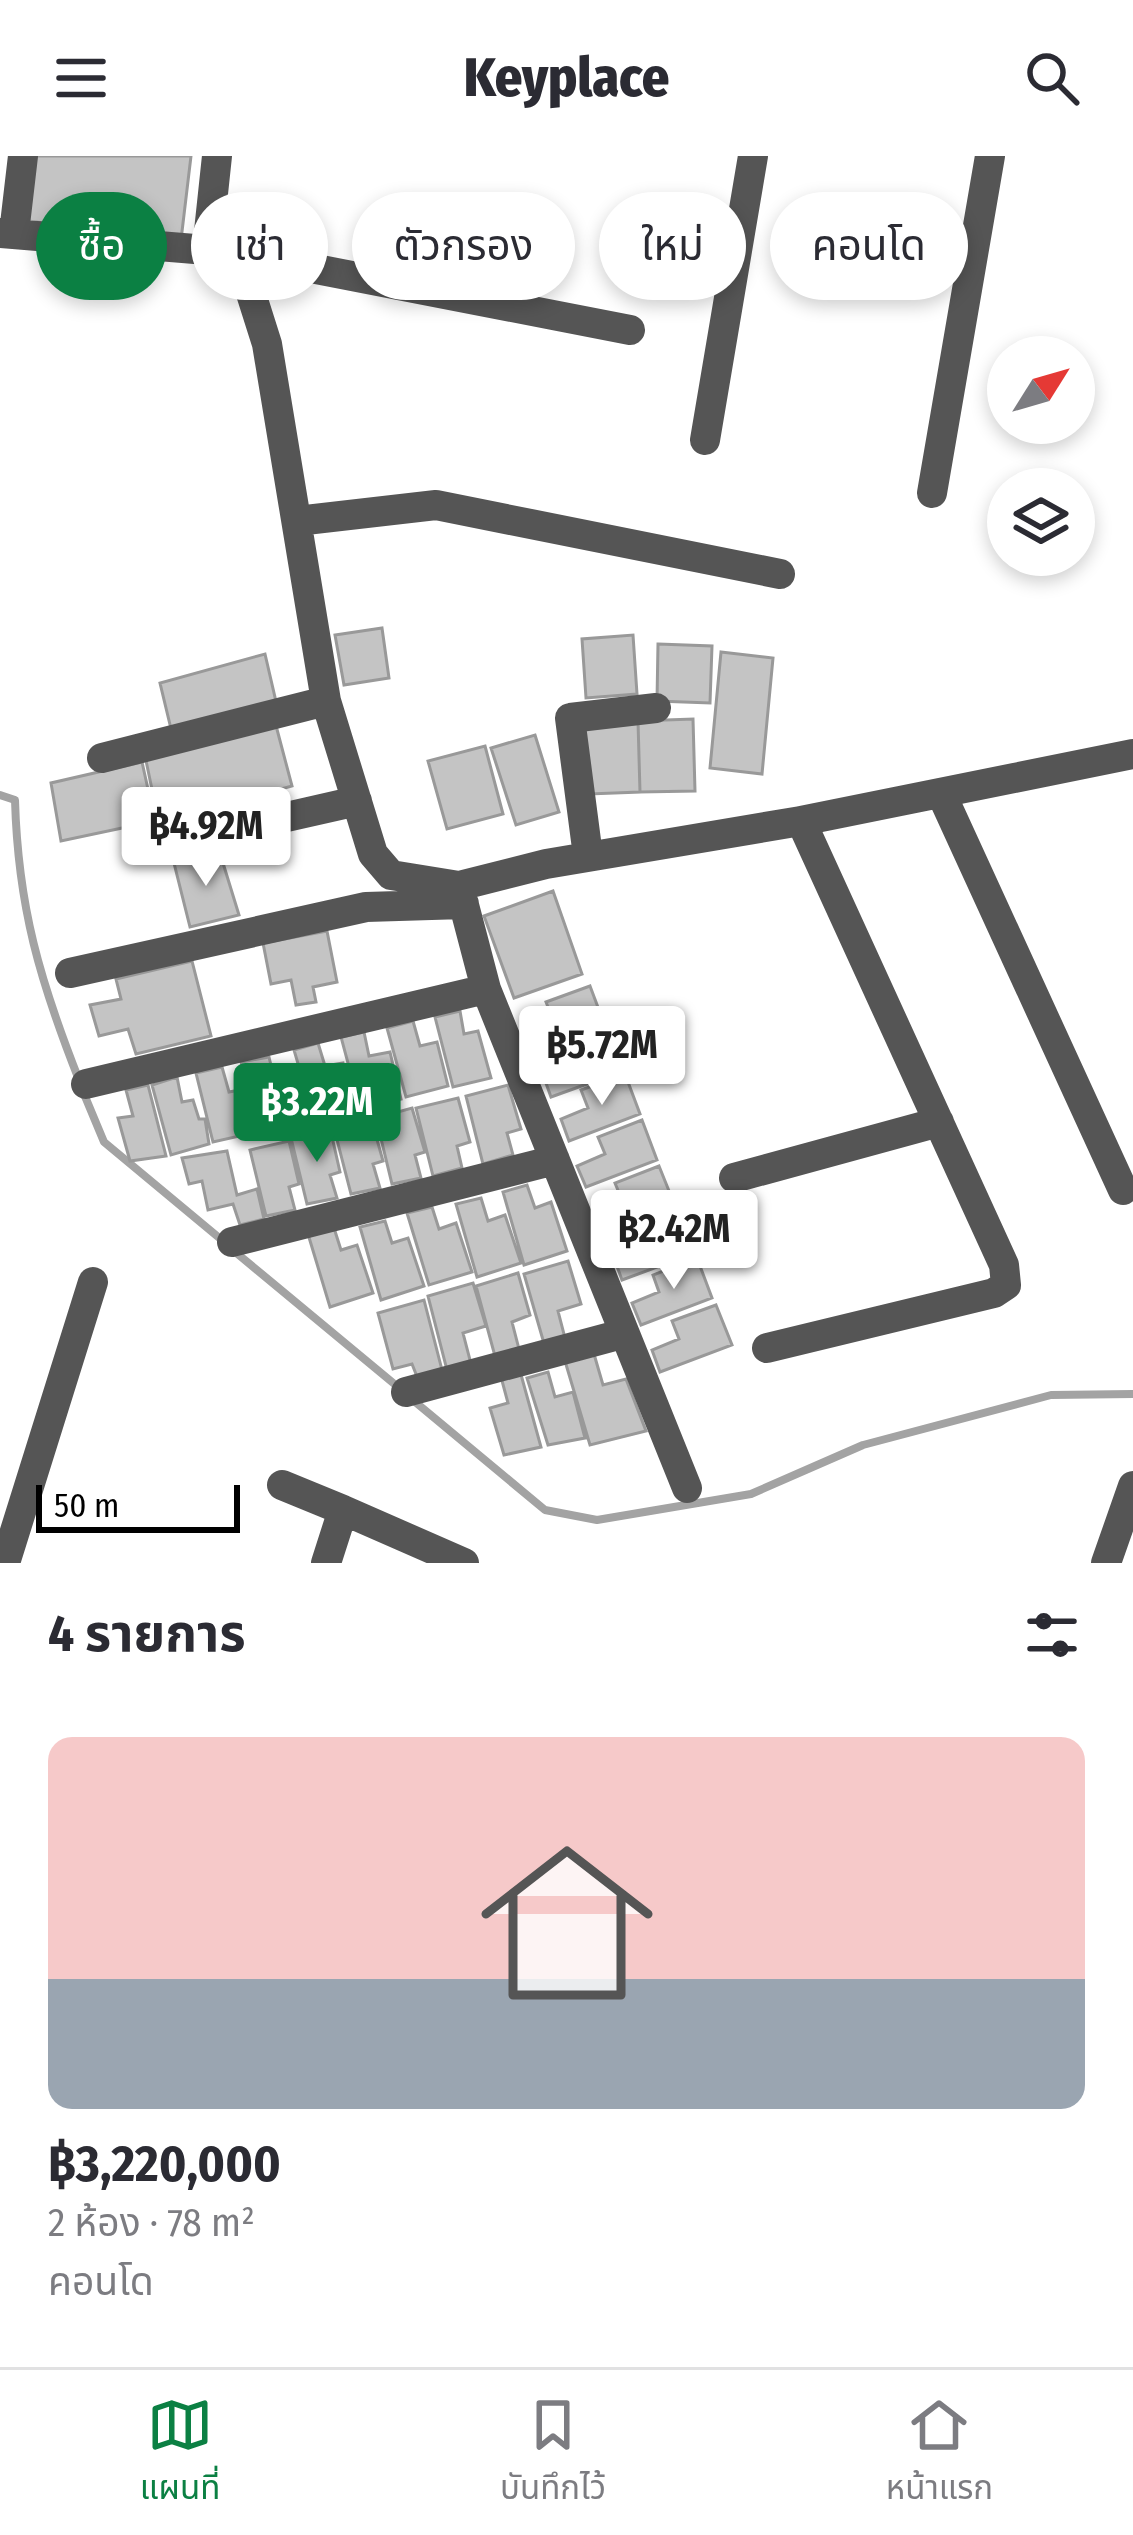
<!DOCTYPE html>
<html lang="th">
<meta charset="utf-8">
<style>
body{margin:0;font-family:"Fira Sans Condensed","Noto Sans Thai",sans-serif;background:#f2f2f3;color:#2b2b33;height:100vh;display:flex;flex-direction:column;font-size:45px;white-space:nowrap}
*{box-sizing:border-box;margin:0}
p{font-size:39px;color:#7c7c81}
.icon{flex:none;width:66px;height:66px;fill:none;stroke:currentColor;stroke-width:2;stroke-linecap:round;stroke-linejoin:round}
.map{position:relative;height:1407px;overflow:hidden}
.details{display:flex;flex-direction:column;background:#fff;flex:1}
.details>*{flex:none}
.banner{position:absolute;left:36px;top:36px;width:1062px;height:108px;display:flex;gap:24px}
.needle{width:78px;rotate:53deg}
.tools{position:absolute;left:987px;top:180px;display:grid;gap:24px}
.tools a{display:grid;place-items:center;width:108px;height:108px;border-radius:50%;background:#fff;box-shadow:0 6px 18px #0003;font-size:60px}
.scale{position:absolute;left:36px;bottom:30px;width:204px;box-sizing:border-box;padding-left:12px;border:6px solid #000;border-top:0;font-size:33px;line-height:42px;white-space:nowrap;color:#000;-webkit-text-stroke:9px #fff;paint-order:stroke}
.price{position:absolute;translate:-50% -102px;padding:0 27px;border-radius:12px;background:#fff;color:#222;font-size:39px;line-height:78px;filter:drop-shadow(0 3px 6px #0008)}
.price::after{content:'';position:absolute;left:50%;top:72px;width:36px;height:27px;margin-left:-18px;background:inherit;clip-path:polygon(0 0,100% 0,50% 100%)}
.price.on{background:#0b8043;color:#fff}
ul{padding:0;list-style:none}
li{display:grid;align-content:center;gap:24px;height:636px;padding:0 48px}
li+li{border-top:3px solid #e1e1e2}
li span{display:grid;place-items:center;height:372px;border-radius:24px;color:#555}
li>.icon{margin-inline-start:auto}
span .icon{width:216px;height:216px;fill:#fffc;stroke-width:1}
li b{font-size:51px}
h2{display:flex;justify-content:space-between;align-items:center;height:144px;padding:0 48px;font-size:51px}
.chip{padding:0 42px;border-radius:54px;background:#fff;box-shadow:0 6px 18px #0003;font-size:42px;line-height:108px}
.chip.on{background:#0b8043;color:#fff}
header{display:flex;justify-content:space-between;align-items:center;height:156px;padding:0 48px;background:#fff;font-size:54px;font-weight:800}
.tabs{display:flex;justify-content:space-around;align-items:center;height:168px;border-top:3px solid #e1e1e2;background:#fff;font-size:33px;color:#7c7c81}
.tabs a{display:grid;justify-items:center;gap:6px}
.tabs .on{color:#0b8043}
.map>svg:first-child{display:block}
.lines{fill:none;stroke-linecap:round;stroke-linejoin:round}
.stream{stroke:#a3a3a3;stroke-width:8}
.building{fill:#c4c4c4;stroke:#999;stroke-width:3}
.minor{stroke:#555;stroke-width:30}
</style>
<header><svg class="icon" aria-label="menu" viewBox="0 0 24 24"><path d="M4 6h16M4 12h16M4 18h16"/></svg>Keyplace<svg class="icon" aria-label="search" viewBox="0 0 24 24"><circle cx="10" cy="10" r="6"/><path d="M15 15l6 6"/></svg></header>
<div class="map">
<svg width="1133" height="1407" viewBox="0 0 1133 1407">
<rect width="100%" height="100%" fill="#fff"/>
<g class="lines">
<path class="stream" d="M0,639L15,644C18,751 40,825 79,924
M84,938L104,986L223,1085
M234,1095L398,1231
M414,1245L545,1354L597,1364L751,1338L863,1289L1051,1239L1133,1238"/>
</g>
<path class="building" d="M36,0H191L181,84L28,65Z
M382,472L389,522L344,529L335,479Z
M633,479L637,538L586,542L582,483Z
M658,488L712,490L710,547L657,545Z
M721,496L773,502L762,618L710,612Z
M265,498L277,550L172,577L160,527Z
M274,562L292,630L159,667L144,595Z
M693,563L695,635L640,636L638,565Z
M638,565L640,636L589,638L584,568Z
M535,579L559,656L516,669L491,592Z
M485,590L503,658L447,673L428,605Z
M142,606L155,665L61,685L51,627Z
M219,694L239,759L190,771L174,707Z
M553,735L582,818L514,842L484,760Z
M327,775L337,826L313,831L316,846L296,849L291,824L271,828L263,787Z
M192,805L211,880L136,898L128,873L99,880L90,849L121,843L116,823Z
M590,830L605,870L534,897L525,875L553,864L546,846Z
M460,855L464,878L478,875L491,922L453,931L435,861Z
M413,865L420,890L437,886L448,930L406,941L387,872Z
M607,874L623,915L551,941L543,919L570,909L563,891Z
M364,876L369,900L390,896L401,943L360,952L341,881Z
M318,887L325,910L343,907L355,953L314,962L294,894Z
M269,901L274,922L287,919L300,967L261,978L241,906Z
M222,911L229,936L240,934L253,977L213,986L196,917Z
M625,918L640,958L569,985L561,963L588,952L581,934Z
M177,921L182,946L193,944L199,963H205L209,988L171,999L152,929Z
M148,929L166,1000L130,1005L118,962L133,960L126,934Z
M508,929L521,973L507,977L513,999L483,1008L466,940Z
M458,942L470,986L457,990L462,1012L433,1020L416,952Z
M412,952L425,996L415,999L421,1022L392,1028L376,962Z
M371,962L383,1005L373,1008L380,1032L351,1038L334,972Z
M642,964L657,1004L586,1031L577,1010L605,998L598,981Z
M330,972L340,1016L330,1019L337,1042L307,1048L291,982Z
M289,985L299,1028L289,1031L295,1054L266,1060L250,994Z
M227,995L237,1039L257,1033L264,1063L240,1069L233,1048L208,1054L202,1025L189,1028L182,1002Z
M659,1010L675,1050L603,1077L594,1056L622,1044L615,1027Z
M527,1029L535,1052L551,1046L567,1095L524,1109L503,1036Z
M481,1042L488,1065L505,1059L521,1107L477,1121L456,1048Z
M432,1051L439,1073L456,1067L472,1116L429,1129L407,1057Z
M679,1057L695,1097L622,1124L614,1102L642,1091L635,1073Z
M385,1065L392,1087L408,1082L424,1130L381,1144L360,1071Z
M334,1072L341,1094L357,1089L373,1137L330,1151L308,1078Z
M697,1102L712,1142L641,1169L632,1147L659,1136L653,1119Z
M568,1105L581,1148L558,1155L566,1186L545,1191L524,1118Z
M518,1117L530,1159L512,1166L520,1197L496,1204L476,1130Z
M473,1127L486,1170L463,1177L471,1208L447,1214L428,1140Z
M424,1144L442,1214L418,1223L412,1208L393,1213L378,1157Z
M716,1149L732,1189L660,1216L652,1194L679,1183L672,1165Z
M594,1198L603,1229L626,1223L646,1275L590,1289L565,1205Z
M520,1215L541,1291L504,1299L490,1252L508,1247L501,1221Z
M548,1216L555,1241L573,1236L585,1282L548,1289L527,1222Z"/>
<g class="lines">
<path class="minor" d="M0,77L207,94L248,128L267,188L326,545L373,698L391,719L459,730L546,708L801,665L1133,598
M14,77L23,0
M207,94L217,0
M227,111L280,106L630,174
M705,284L753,0
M932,337L990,0
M297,365L436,349L780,418
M102,602L326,545
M941,637L1123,1034
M229,674L357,645
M588,700L570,562L656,552
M459,730L486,833L687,1332
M70,817L366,751L464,748
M86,928L486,833
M734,1022L939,966
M232,1086L555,1004
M767,1192L994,1137L1006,1129L1004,1109L801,665
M406,1236L622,1178
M282,1329L343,1354
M5,1407L93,1126
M326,1407L343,1354L464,1407
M1106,1407L1133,1330"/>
</g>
</svg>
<div class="tools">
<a><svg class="needle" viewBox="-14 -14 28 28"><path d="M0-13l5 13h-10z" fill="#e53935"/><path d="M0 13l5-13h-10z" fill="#7c7c81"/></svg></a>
<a><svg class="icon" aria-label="layers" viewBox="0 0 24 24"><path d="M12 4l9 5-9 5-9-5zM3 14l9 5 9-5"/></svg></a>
</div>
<div class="scale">50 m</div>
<b class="price" style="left:206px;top:733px">฿4.92M</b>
<b class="price" style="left:602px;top:952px">฿5.72M</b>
<b class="price on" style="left:317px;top:1009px">฿3.22M</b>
<b class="price" style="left:674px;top:1136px">฿2.42M</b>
<div class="banner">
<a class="chip on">ซื้อ</a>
<a class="chip">เช่า</a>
<a class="chip">ตัวกรอง</a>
<a class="chip">ใหม่</a>
<a class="chip">คอนโด</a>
</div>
</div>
<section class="details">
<h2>4 รายการ<svg class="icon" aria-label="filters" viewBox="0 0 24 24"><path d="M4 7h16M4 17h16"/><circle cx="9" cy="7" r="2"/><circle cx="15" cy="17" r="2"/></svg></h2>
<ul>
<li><span style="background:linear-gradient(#f6c9c9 65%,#9aa5b1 0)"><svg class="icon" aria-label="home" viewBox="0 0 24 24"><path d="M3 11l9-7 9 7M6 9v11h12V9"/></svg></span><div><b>฿3,220,000</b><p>2 ห้อง · 78 m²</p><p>คอนโด</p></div></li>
</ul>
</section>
<nav class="tabs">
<a class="on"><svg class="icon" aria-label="map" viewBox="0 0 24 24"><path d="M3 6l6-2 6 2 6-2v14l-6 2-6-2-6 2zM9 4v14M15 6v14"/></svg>แผนที่</a>
<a><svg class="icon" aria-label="saved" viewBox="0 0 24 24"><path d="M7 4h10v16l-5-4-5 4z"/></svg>บันทึกไว้</a>
<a><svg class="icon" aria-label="home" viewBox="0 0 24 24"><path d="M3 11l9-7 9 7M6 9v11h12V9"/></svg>หน้าแรก</a>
</nav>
